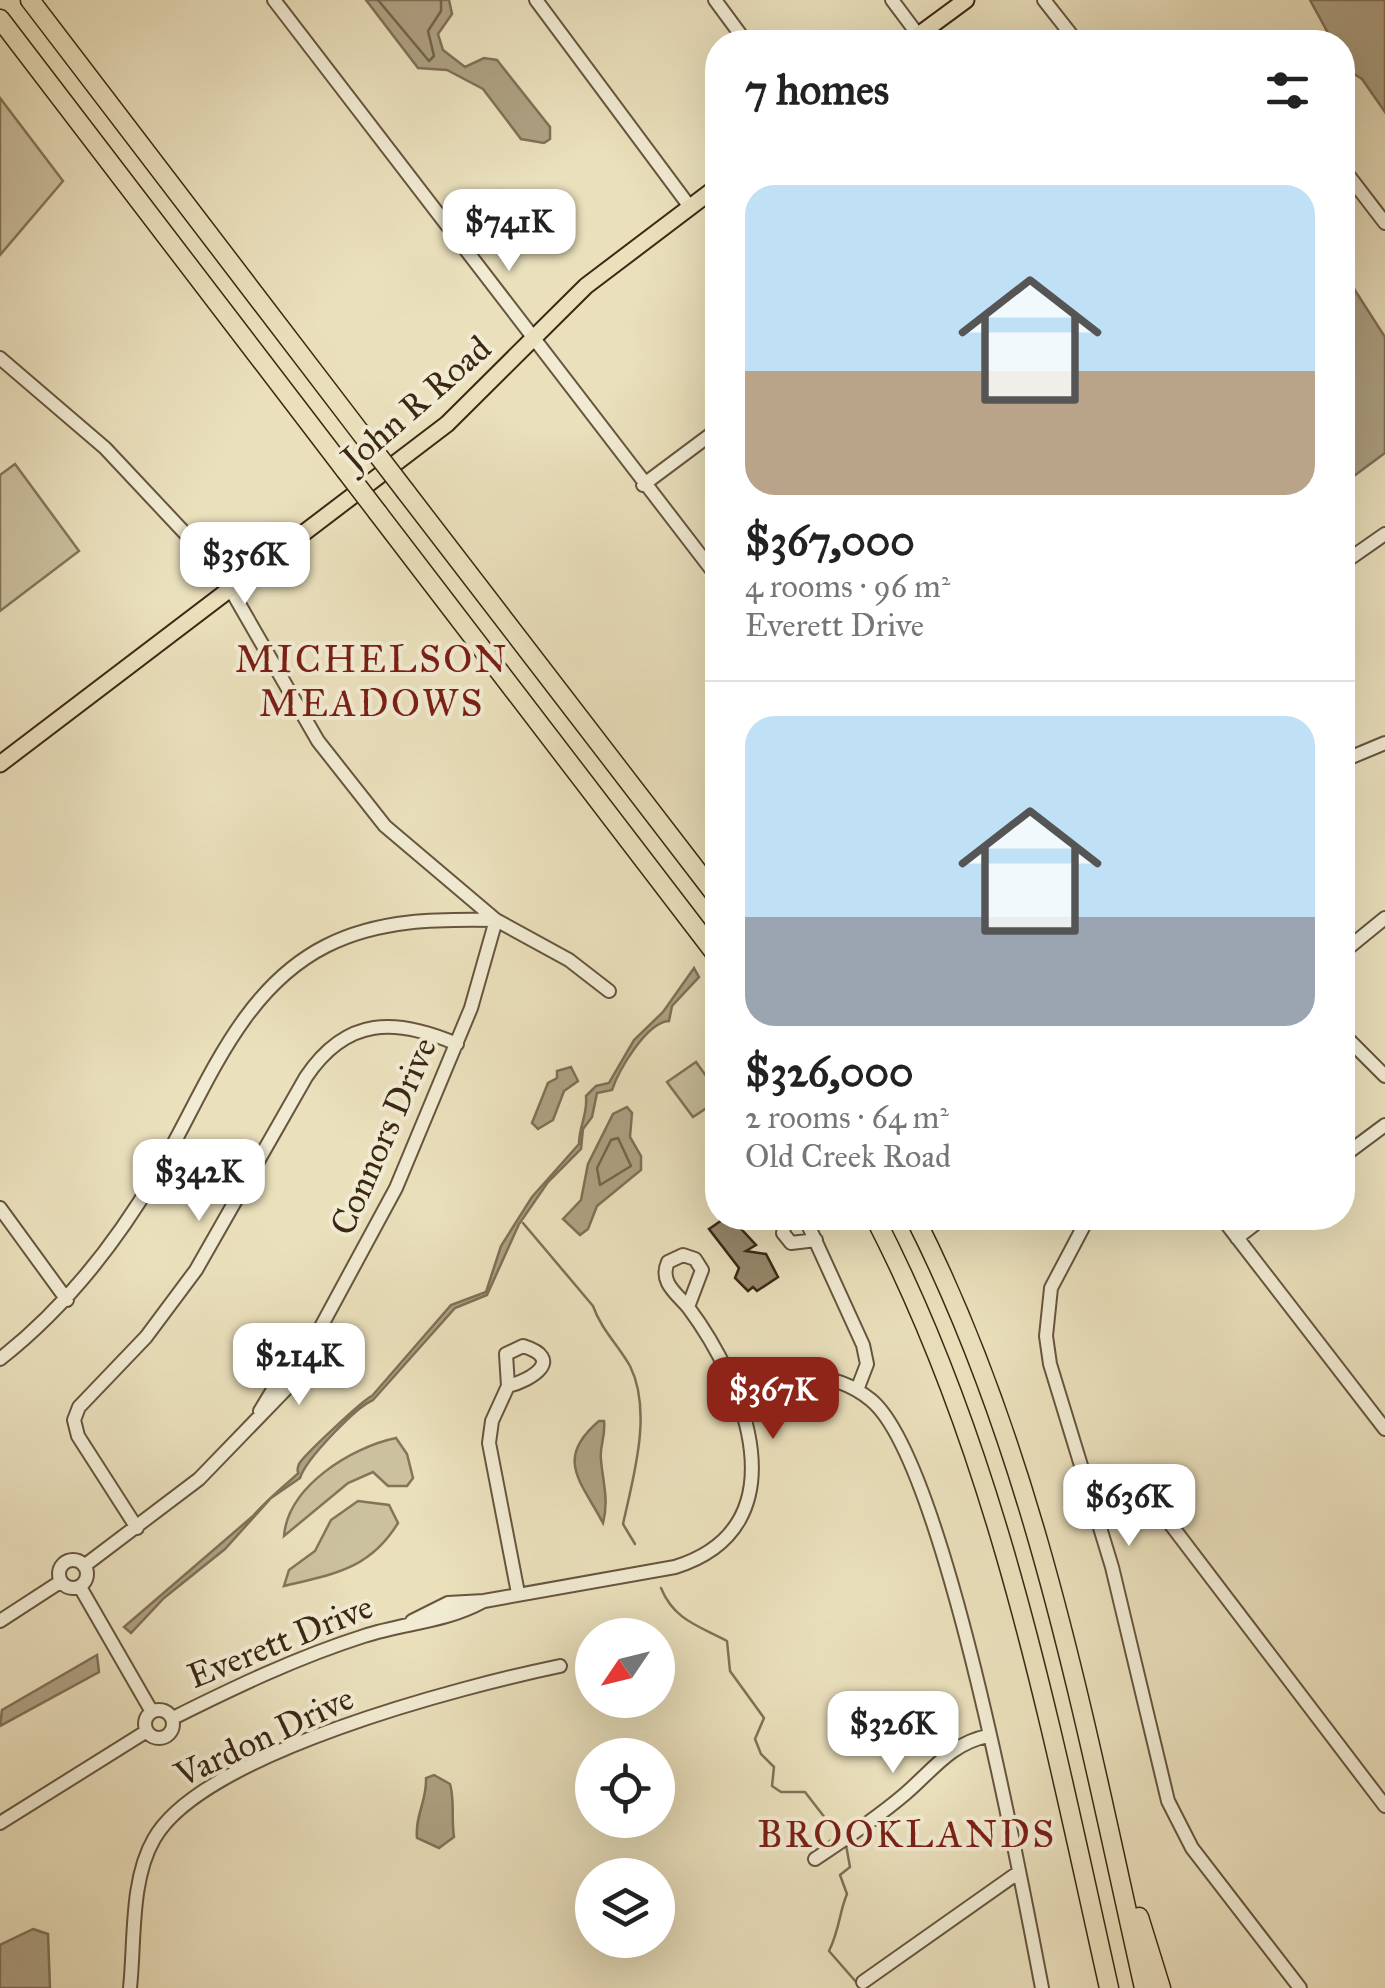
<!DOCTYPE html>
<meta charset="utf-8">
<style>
body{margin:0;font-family:"IM FELL Great Primer",serif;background:#f6f6f6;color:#222;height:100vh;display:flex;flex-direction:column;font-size:38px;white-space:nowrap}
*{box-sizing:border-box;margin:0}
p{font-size:32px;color:#767676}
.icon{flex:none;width:55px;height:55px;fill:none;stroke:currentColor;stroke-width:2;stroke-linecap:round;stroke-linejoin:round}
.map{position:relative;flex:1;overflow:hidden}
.side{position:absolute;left:705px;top:30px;width:650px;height:1200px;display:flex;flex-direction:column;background:#fff;border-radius:40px;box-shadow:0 10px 40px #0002}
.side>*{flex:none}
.needle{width:65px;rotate:235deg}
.controls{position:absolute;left:575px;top:1618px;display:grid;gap:20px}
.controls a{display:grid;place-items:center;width:100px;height:100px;border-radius:50%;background:#fff;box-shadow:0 10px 40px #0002;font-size:50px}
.price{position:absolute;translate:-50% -85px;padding:0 22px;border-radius:20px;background:#fff;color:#222;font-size:32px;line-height:65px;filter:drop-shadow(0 2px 5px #0008)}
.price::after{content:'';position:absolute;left:50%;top:60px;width:30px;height:22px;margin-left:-15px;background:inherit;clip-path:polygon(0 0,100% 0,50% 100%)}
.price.active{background:#8f2418;color:#fff}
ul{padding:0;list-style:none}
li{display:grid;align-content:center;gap:20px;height:530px;padding:0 40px}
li+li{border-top:2px solid #e0e0e0}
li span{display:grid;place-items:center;height:310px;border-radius:30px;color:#555}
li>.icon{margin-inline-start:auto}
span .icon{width:180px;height:180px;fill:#fffc;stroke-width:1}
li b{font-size:42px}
h2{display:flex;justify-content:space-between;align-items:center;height:120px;padding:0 40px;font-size:42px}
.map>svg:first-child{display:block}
.green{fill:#ccc19f;stroke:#84745a;stroke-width:2.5}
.water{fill:#aea183;stroke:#807057;stroke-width:2.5}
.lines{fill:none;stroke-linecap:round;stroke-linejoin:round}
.shore{stroke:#74644c;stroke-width:2.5}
.stream{stroke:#807057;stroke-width:2.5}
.building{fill:#96876b;stroke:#3b2714;stroke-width:2.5}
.minor-casing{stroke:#67553e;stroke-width:16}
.major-casing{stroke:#3b2714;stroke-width:19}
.highway-casing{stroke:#3b2714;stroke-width:21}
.minor{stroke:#f1ebd3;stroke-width:12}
.major{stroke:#eae0bc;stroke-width:15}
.highway{stroke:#eae0bc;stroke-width:18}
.highway-bridge-casing{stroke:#3b2714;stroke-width:21;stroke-linecap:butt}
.highway-bridge{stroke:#eae0bc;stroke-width:18}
.labels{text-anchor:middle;stroke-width:8;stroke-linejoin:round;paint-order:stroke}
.street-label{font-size:35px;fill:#3b2714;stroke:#f1ebd3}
.neighbourhood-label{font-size:38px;letter-spacing:2.5px;fill:#7a1f14;stroke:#f1ebd3}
</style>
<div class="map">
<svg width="1385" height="1988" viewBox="0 0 1385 1988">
<rect width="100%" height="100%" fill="#eae0bc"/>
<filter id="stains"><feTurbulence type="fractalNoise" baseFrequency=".002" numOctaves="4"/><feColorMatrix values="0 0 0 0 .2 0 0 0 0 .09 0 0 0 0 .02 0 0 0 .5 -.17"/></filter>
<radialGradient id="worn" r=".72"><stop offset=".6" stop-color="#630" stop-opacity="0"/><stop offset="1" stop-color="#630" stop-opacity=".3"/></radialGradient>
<path class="green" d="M0,98L63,181L0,255Z
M15,464L79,551L0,611V475Z
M696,1062L717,1091V1101L693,1117L667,1082Z
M396,1438L407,1454L413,1478L407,1486H388L373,1472L348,1483L284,1536C288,1486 352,1447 396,1438Z
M358,1501L389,1505L398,1523C370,1569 334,1574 284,1586L289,1570L315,1551L331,1520Z"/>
<path class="water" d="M366,0H449L452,14L438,34L443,50L465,67L484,58L497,60L550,127V139L544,143L521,139L483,89L447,70L418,68Z
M1310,0H1385V112L1362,79L1345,68L1342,42H1333Z
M1342,270L1385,337V453L1343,484Z
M694,968L699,977L672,1006L669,1021C646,1022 618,1072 612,1090L597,1093L592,1117L583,1129L581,1149L548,1182L519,1224L487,1295L455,1308L373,1400C356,1407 306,1459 300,1478L271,1498L225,1549L164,1598L131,1633L124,1627L253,1516C266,1501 278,1491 293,1478C304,1468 294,1477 299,1464C303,1456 364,1399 372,1396L451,1305L486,1292L501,1246L532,1197L579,1144C579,1125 588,1115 586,1096L596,1086L609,1083L634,1040L663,1012Z
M571,1067L578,1081L564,1091L553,1120L538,1129L532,1123L548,1083L557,1078V1071Z
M627,1107L632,1113L630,1137L641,1156V1170L597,1206L588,1229L580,1235L563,1219L581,1200L588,1164L613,1114Z
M599,1421H604C606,1436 599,1447 601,1460C603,1483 609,1500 603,1523C581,1481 554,1459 599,1421Z
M97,1655L99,1672L0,1726L2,1710Z
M434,1775L450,1784C455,1802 451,1818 454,1837L439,1848L417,1838C415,1815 427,1801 426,1778Z
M33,1929L48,1934L50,1988H0V1945Z"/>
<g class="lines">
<path class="shore" d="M378,0L429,61L434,56L428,31L441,11V0
M618,1138L631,1166L600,1185L597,1168L611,1140Z"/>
<path class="stream" d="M523,1223L593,1306C601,1329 618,1345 630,1366C653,1412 633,1478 623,1524L635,1544
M661,1588C674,1620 699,1626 727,1641L730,1671L764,1718L755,1739L761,1754L774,1767L772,1786L781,1792H805L839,1836
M846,1845L850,1867L840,1875L847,1894C839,1913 840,1928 829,1951L857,1983"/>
</g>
<path class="building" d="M725,1218H731L756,1245L746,1251L766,1254L778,1277L757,1291L753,1287L748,1291L735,1278L739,1268L709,1229Z"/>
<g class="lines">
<defs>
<path id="minor" d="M274,0L718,578
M536,0L690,207
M715,0L746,42
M892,0L919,36
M1044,0L1077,42
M1342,167L1385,223
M0,358L105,448L197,546L231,590L318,741L385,826L496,920L569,960L609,991
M643,485L718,429
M1342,564L1385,534
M1342,761L1385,743
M1342,953L1385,918
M1342,1033L1385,1076
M1342,1157L1385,1125
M0,1208L67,1300
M786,1218L783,1233L791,1243L816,1240
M805,1218L863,1345L867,1364L857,1390
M1088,1218L1051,1288L1046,1336L1050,1364L1112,1567L1168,1801L1192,1848L1300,1988
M1222,1218L1385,1429
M1237,1238L1263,1218
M0,1359C65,1308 114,1246 156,1175C204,1095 237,991 326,946C379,919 438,919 496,920L471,1008L396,1188L289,1386L199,1479L84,1566
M508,1386L506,1354L523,1346C565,1359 532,1380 508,1386L492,1421L489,1443L518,1593
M736,1393C782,1377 827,1364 871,1400C944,1460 1021,1879 1042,1988
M260,1411L280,1378L297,1365
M1088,1488L1124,1479L1146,1492L1385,1806
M137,1528L78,1436L74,1420L79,1407L146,1337L196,1270L306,1077C347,1016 396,1018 457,1044
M59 1574a14 14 0 1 1 28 0a14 14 0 1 1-28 0Z
M80,1587L152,1712
M0,1621L60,1582
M412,1621L448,1603L484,1601L675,1567C803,1527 745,1383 688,1307L702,1270L695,1259L683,1255L668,1262C659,1282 676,1293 688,1307
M145 1724a14 14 0 1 1 28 0a14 14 0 1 1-28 0Z
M173,1718C235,1687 298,1657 364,1636C404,1623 445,1622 482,1602
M0,1823L147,1731
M815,1859C844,1840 878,1817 905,1794C932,1771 951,1743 988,1736
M863,1982L1019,1872
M130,1988C135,1942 130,1880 154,1839C202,1753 464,1686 560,1666"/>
<path id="major" d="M909,42L966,0
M0,764L447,424L586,286L718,186"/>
<path id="highway" d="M30,0L373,449
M0,19L345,470
M406,492L718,898
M378,513L718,957
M875,1218C1000,1460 1050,1725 1109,1988
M915,1218C1037,1459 1085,1726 1144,1988
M1139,1917L1161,1988"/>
</defs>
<use href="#minor" class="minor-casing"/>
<use href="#major" class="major-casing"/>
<use href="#highway" class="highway-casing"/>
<use href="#minor" class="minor"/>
<use href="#major" class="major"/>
<use href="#highway" class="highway"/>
<defs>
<path id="highway-bridge" d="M373,449L406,492
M345,470L378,513"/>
</defs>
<use href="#highway-bridge" class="highway-bridge-casing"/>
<use href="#highway-bridge" class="highway-bridge"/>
</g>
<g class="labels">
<g class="street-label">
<text transform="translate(416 403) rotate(-41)" y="12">John R Road</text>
<text transform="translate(383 1136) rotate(-66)" y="12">Connors Drive</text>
<text transform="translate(280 1641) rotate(-22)" y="12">Everett Drive</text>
<text transform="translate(264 1736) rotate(-25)" y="12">Vardon Drive</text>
</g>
<g class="neighbourhood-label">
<text x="372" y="672">MICHELSON<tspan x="372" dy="44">MEADOWS</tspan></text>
<text x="907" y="1847">BROOKLANDS</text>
</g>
</g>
<rect width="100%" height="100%" filter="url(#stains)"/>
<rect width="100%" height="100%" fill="url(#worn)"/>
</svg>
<div class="controls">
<a><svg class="needle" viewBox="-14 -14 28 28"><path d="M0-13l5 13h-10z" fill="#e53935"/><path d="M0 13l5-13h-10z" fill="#767676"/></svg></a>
<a><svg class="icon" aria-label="locate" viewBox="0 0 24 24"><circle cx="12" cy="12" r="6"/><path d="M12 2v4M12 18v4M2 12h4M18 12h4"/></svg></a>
<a><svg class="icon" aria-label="layers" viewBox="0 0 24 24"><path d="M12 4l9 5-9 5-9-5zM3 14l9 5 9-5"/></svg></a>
</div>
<b class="price" style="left:509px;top:274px">$741K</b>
<b class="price" style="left:245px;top:607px">$356K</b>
<b class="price" style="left:199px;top:1224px">$342K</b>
<b class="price" style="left:299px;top:1408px">$214K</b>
<b class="price active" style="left:773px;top:1442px">$367K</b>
<b class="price" style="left:1129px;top:1549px">$636K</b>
<b class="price" style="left:893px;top:1776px">$326K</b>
<section class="side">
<h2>7 homes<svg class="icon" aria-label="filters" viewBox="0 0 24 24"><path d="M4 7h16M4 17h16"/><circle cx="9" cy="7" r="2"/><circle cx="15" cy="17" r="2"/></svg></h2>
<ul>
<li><span style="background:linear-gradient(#bfe0f5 60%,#b9a48a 0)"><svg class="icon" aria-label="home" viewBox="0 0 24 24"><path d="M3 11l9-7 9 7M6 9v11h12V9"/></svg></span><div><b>$367,000</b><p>4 rooms · 96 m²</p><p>Everett Drive</p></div></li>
<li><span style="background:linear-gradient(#bfe0f5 65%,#9aa5b1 0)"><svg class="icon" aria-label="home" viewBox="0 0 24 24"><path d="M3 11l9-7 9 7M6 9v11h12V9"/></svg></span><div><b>$326,000</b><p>2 rooms · 64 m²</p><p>Old Creek Road</p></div></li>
</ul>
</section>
</div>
